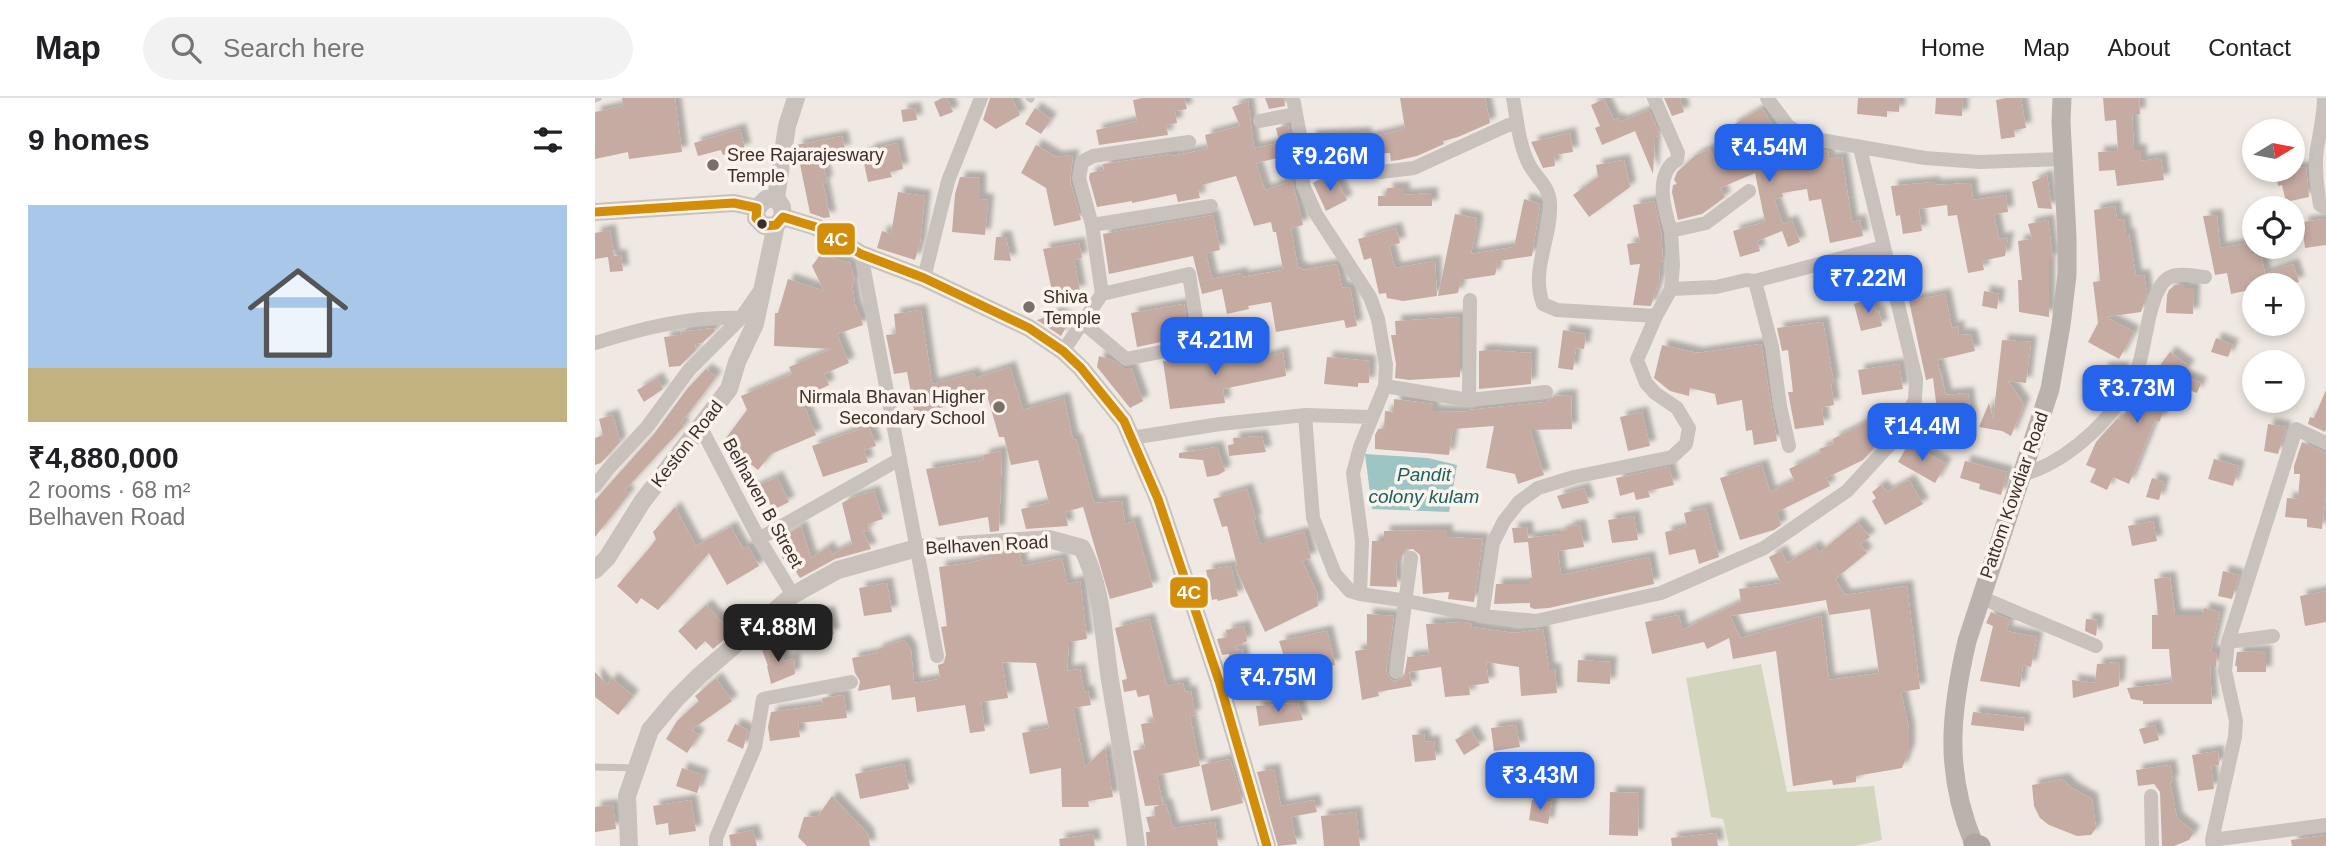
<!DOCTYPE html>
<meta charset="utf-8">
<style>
body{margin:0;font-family:Helvetica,sans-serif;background:#f2f2f2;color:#202124;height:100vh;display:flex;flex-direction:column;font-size:26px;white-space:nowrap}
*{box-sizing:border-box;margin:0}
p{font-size:23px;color:#757577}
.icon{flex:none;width:38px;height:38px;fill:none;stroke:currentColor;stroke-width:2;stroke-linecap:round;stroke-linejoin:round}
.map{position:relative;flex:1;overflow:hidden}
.sheet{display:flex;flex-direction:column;background:#fff;width:595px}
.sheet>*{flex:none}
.needle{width:46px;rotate:80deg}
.fabs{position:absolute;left:1647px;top:21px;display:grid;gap:14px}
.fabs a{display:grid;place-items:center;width:63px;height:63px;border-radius:50%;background:#fff;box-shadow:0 4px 10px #0003;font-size:35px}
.price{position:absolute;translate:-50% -60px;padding:0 16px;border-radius:14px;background:#2563eb;color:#fff;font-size:23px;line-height:46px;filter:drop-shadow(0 2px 4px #0008)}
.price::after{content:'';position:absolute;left:50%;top:42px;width:21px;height:16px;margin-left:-10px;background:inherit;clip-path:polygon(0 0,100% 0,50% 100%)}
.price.on{background:#222;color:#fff}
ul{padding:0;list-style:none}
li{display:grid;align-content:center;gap:14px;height:371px;padding:0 28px}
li+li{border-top:2px solid #e0e0e0}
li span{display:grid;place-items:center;height:217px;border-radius:0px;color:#555}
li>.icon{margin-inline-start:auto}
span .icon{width:126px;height:126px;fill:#fffc;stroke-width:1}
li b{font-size:30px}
h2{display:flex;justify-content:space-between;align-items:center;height:84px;padding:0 28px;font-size:30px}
header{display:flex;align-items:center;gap:42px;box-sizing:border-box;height:98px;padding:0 35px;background:#fff;border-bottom:2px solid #e0e0e0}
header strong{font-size:33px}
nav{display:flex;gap:38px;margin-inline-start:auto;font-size:24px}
.search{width:490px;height:63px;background:#f2f2f2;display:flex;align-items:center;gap:18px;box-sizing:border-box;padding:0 24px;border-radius:38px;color:#757577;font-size:26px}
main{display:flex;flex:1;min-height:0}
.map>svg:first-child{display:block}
.green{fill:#d3d6bc}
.water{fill:#9dc5c3}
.building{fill:#c6aba3;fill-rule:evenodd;filter:url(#shadow)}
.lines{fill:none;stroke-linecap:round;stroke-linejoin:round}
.service{stroke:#c9c1bc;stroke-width:7}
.minor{stroke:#c9c1bc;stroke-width:14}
.tertiary{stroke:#c9c1bc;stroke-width:18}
.secondary{stroke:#bab2ac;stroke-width:19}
.primary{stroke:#aea6a1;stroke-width:21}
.bus-1-casing{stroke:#fcf4ec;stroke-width:14}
.bus-1{stroke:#d28e08;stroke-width:9}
.poi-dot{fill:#7b6f6a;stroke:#fcf4ec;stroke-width:2.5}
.bus-dot{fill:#3c2e29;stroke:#fcf4ec;stroke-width:2.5}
.labels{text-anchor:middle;stroke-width:7;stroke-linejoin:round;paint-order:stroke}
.poi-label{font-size:18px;fill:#3c2e29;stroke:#fcf4ec;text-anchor:start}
.street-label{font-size:18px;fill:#3c2e29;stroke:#fcf4ec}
.water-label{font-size:19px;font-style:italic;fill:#196262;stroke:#fcf4ec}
.line-badge{stroke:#fcf4ec;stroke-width:2.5}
.badge-label{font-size:19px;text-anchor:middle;font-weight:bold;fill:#fff}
</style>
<header>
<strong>Map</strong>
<div class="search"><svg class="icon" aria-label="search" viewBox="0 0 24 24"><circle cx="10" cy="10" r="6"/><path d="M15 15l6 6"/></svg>Search here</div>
<nav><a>Home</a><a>Map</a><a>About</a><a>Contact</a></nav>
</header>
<main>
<section class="sheet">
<h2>9 homes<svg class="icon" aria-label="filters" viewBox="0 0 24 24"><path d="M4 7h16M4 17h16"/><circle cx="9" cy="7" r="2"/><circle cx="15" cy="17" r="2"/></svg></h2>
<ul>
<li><span style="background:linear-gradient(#a9c7e8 75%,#c2b280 0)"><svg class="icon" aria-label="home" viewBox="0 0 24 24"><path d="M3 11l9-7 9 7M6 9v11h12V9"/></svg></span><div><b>₹4,880,000</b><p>2 rooms · 68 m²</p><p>Belhaven Road</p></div></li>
</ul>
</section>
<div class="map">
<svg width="1731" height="748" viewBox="0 0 1731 748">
<defs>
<filter id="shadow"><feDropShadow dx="6" dy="-6" stdDeviation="2" flood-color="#0004"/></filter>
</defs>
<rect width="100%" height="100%" fill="#f0e9e3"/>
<path class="green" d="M1166,566L1192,694L1279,688L1287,742L1260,748H1134L1128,721L1116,719L1091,580Z"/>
<path class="water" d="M770,356L833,360L862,367L854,414L777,411Z"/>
<path class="building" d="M27,0H80L87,54L34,61L33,54L0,61V14L28,8Z
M348,0H352L358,14L345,19L339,4Z
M395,0H417L425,17L401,31L388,22Z
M549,0H589L592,11L580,13L582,25L571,27L573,37L504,47L501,32L542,23L538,2Z
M670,0H689L690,8L674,11Z
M805,0H890L895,25L863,39L848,43L849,46L822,58L804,62L796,63L795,55L770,56L771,63L717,61L715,38L770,35L771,40L810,31Z
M1069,0H1085L1089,14L1077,18Z
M1263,0H1305L1304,14L1292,13V19L1262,16Z
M1341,0H1368L1367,18L1340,16Z
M1412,0H1426L1431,30L1419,32L1420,39L1406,41L1401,2Z
M1508,0H1544L1545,16H1537L1539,52H1546V63L1566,60L1569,82L1522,88L1520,72L1504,73L1503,54L1523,53L1521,22L1510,23Z
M1009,1L1019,22L1023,20L1025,24L1054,12L1065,37L1060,39L1058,76L1040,33L1007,47L1000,30L1005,28L996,7Z
M653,3L659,50L684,45L681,30L693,27L698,57L691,47H689L691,58L661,65L670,92L697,83L708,127L696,130L703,170L707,169V172L742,166L747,190L755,189L762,228L751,230L749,222L681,234L676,204L653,208L654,211L632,216L627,191L607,196L598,158L514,176L508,136L618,117L625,152L611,155L617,181L647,175V179L688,172L681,134H678L676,124L659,128L641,78L607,87L608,91L603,92L605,100L583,104L581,96L537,105V103L502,109L494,80L495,75L509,72L508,66L577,56V58L613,51L610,37L645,28L637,9Z
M320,10L322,22L308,24L306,12Z
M440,10L456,21L446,36L430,26Z
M1167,10L1187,44L1198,42L1212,49L1233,53L1234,61L1247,59L1257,124L1265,122L1268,138L1235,145L1226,101L1214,103L1212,91L1187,95L1188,99L1179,101L1188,126L1197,123L1205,144L1193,149L1187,133L1162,143L1165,153L1145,159L1138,133L1170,124L1160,75L1125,90L1130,99L1107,116L1083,122L1077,94L1078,87L1082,86L1079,82L1082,74L1101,57L1115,51L1122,70L1153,57L1136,28Z
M145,31L150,51L128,57L126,52L103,58L99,45Z
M975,35L978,54L959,57L960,68L948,70L936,44Z
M247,38L250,52L226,56L232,84L228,85L235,119L229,120L215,115L201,47Z
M302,45L308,71L295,74L297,79L273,84L267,56L274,55L273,52Z
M441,47L461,59L478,57L475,82L486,122L459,128L451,90L426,75Z
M1029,62L1035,89L994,119L978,97L1003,79L1001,67Z
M1711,69L1714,99L1691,104L1687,87L1683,88L1681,74Z
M1452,77L1457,111L1443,110L1437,84Z
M365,79L385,80V101L393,102L390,137L357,134L360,96Z
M725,81H741L752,102L731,113L718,85Z
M1339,84L1340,87L1376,85L1378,102L1411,97L1413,114L1399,116L1404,141L1413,139L1410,158L1387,163L1389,172L1373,175L1362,117L1353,118L1352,107L1324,111L1327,133L1308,136L1305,117L1301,118L1296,88Z
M792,90H809V97L837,95V108H783V98H792Z
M303,94L330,98L325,145L320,162L282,150L287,133L296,136Z
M929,101L945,106L937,158L903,163L900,177L866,182L863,195L843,198L860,116L881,120L882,127L876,156L919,149Z
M1059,103L1066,135L1068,163L1065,164L1064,182L1056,208L1038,207L1045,166L1035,167L1032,146L1045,144L1038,107Z
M1520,108L1522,122L1529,121L1531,136H1534L1541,178L1549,177L1552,195L1546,214L1511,219L1539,234L1524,261L1493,244L1503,225L1498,184L1505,183L1499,112Z
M1622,117L1625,150L1654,145L1656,157L1666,155L1670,176L1698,166L1704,184L1694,187H1659V191L1636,196L1632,175L1620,177L1608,118Z
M1731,121V147L1710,150L1707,124Z
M1453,122L1458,162H1454V219L1424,214L1423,182H1427L1423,143L1437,141L1433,126Z
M801,130L805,145L794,148L800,170L840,163L842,198L808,203L792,200L791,195L784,196L776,160L769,162L763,141Z
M15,132L19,158L0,161V135Z
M401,139H411L416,163L399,162Z
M484,145L487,160L479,162L485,193L458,198L448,151Z
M26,157L28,173L15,174L13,159Z
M225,157L255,165L260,184L257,185L260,206L268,227L242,236L254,265L229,276L234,287L206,300L221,337L176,356L163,372L128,344L152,312L146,298L197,276L194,269L237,251L179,248L180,215H183L193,181L229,193L217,168Z
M1589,186V190H1599L1598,216L1571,215L1572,197L1574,192L1580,187Z
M1389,193L1404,196L1402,211L1387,208Z
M1350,196L1357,230L1364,228L1363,236L1376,237L1380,253L1342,262L1351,297L1373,295L1376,321L1369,333L1345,336L1338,280L1331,282L1314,203Z
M1276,199L1281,214L1284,213L1287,228L1266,233L1259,206Z
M589,206L594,238L542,249L536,215Z
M326,212L337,286L379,275L380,280L415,269L428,312L469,300L478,342L481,341L499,405L527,403L530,426L539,423L558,489L515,501L488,409L470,414L473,428L431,431L426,411L454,405L443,362L416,367L409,339H404L392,297L320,317L312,274L299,276L291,237L301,236L299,216Z
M462,215L475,222L466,238L442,222Z
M865,219V279L814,282L800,280L801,266L796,237H801L800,223Z
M1228,224L1239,286H1236L1239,307L1227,309L1229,327L1200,331L1193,294H1198L1193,252L1187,253L1182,230Z
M119,230L120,233L107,245L100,246L101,252L85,268L74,269L69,239L86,237L85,234Z
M968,232L991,236L989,251L981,250L978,272L963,270Z
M1621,240L1638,247L1633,259L1616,254Z
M1407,242L1436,244L1431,285L1413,283L1429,306L1416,338L1407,333L1384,329L1394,305L1398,321Z
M1166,246L1182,343L1159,347L1157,332L1151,333L1147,302L1122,307L1120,296L1095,290L1094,298L1075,293L1059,280L1067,247L1102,255Z
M892,252L937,255L936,286L884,291V253Z
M688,254L691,278L628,291L630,305L575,311L568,263L623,255V263L668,260Z
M1575,254L1594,268L1587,277L1606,285L1602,295L1581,287L1564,324L1560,322L1534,386L1518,379L1512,392L1495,384L1501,371L1491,367L1501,344L1522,321L1526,323L1543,291L1547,292Z
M504,258L519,263L528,270H536L548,303L535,310L502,269Z
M732,259L775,263L774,285H763V289L729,286Z
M1304,266L1308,291L1267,297L1263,272Z
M1507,270H1529L1523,287L1509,286Z
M111,271L121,279L86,325L89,328L30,392L34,396L0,439V402L59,336L92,291Z
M62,280L68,291L49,304L42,292Z
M1731,292V331L1730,334L1713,326L1715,319L1719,320Z
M976,297L977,331L935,332L949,377L923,386L920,376L891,370L899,328L858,331L854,357L780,351V337L783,331H789L790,313L799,314V301L838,306V313L874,314V312L952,304L960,298Z
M1047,314L1055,348L1033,353L1025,319Z
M18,317L25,344L6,365L0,367V340L8,337L4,321Z
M1274,323L1285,344L1268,362L1231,380L1235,388L1182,414L1186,427L1179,432L1145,442L1125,380L1167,367L1175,394L1199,382L1194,371L1226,355L1224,351L1239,346L1238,341Z
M1673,326L1691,329L1683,356L1669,353Z
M274,328L281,348L269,352L273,364L228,379L217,348Z
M667,338L671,354L634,358L633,347L639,346L638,340Z
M1707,344L1731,355V395L1727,431L1712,429V421L1690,419L1692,400L1703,401L1705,376H1699V368Z
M1314,345L1351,366L1340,385L1303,364Z
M622,349L630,373L623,377L612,379L608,362L584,360V355Z
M407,353L404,433L395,434L393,419L344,428L331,371L389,362L388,357Z
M1619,361L1644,368L1638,388L1613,381Z
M1370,363L1412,374L1406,397L1384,391L1385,386L1365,380Z
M1074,369L1079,387L1053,393L1055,399L1041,402L1039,394L1025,398L1021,380Z
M182,379L194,404L178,412L172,399L160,405L154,392Z
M1557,380L1569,384L1564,402L1551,399Z
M1314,382L1328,406L1290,427L1277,403L1281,400L1277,394L1286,387L1292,394Z
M989,390L994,405L967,411L962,398Z
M652,391L661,422H658L665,446L709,434L716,460L707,463L722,495L723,508L670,534L639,467H642L632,428L627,429L618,401Z
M279,393L288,421L272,426L274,432L268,434L276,451L240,461L205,480L192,460L188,461L181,443L206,428L216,460L233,449L237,456L257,446L247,405L256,400Z
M80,409L101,448L136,429L148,451L153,448L164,468L132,487L114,455L63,512L46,500L42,506L22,488L56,448L61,441L58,434Z
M1111,410L1124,459L1104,466L1100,451L1074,457L1070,434L1092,429L1089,415Z
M1039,418L1043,442L1017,445L1013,422Z
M1558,423L1562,443L1537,448L1533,428Z
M1262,424L1275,439L1265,446L1272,455L1240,481L1250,497L1312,488L1325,591L1306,594L1314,632V652L1307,670L1261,678V684L1238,687L1237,682L1198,688L1181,553L1138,561L1134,540L1112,551L1109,544L1057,556L1050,524L1084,517L1087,532L1146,504L1144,491L1186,485L1174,459L1186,453L1192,465L1220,448L1224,455ZM1231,502L1234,517L1275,511L1284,575L1234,582L1226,518L1145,540L1135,518Z
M985,427L989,449L963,453L966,477L1054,459L1059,486L954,510L939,511L935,509V505L899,506L901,486H934V480H937L933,444L919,445L917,430L932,429L933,440L965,436V433L973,432L972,429Z
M852,432V439L888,441L879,504L853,501L854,494L828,496L825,457L818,451H812L808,455L806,463H801L802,489L775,488L777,443H789V433Z
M425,454L427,468L467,460L472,486L485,483L492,541L474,544L472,573L485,571L489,594L493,593L496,607L478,610L490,669L510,650L518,699L493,703L494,709H467L466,670L435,676L427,635L454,630L441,565L407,564L413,600L386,604L390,633L375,635L370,607L322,614L320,599L297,602L295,587L263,593L265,583L260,575L257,560L282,555L281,552L309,542L316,552L319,585L345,581L343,567L349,565L351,557L346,529L352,528L344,469L373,465L399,459V456Z
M636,468L643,498L623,503L622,501L617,502L611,472Z
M1628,473L1644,477L1637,501L1623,498Z
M1575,479L1580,517H1607L1609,510L1625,514L1616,554H1622L1621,568H1615L1617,606H1548V603L1536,601L1532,590L1577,585L1574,551H1557V517H1563L1559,481Z
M292,485L297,514L269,518L264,490Z
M1731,493V524L1710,528L1705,498Z
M111,507L137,535L118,551L110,543L101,552L83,533Z
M234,514L239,536L216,542L210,521Z
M1396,514L1415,522L1411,533L1442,539L1436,569L1428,567L1425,589L1385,583L1398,528L1391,525Z
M772,516L799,518L791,573L795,581L800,584L809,579L813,556V559L834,557L831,526L870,524L876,526L877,529L919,535L948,531L954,571H960L962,595L926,598L924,569L891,564L894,585L874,588L875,597L850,599L846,569L814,574L817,588L783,594L784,598L767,602L760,553L772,551Z
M554,521L572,588L588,585L590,594L596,593L600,617L595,618L605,668L562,677L568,707L571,706L578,730L620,724L623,748H552L551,734H555L551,719L560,718L559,709L565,707L550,708L538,653L550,650L546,626L559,624L554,597L543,599L541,592L529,594L527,582L532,581L520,530Z
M1491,521L1503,522L1501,538L1490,533Z
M649,528L652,543L640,549L641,552L647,551L651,586L638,587L634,556L627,557L622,541L632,539L631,532Z
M732,533L740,567L718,572V569L695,577L684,543Z
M183,546L189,563L199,561L200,576L176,586L172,568H173L167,552Z
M1671,553V574H1642V568H1640L1642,554Z
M983,562L1016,564L1015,586L982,584Z
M1525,564L1524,588L1478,600L1477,582L1500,585L1502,566Z
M0,574L12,587L17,580L38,598L23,617L0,599Z
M121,580L137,603L96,632L104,637L92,655L71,641L82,623L104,603L100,598Z
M249,597L252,620L203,625L205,639L175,643L173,629L176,614L228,607L227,600Z
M703,605L708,622L664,628L661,608Z
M1378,614L1430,620L1429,633L1376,627Z
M140,626L153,632L148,651L132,643Z
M921,627L925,649L899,653L896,630Z
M1560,627L1564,642L1549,646L1544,631Z
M876,632L885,647L869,657L860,642Z
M829,636L830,644L839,643L841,662L820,664L817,637Z
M1623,653L1624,667L1616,668L1619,691L1603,693L1597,657Z
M635,661L648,705L616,713L606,667Z
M309,666L314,691L265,701L260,676Z
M1575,667L1578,683L1575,684L1582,720L1599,734L1594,742L1579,748H1567L1565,694L1559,686L1543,688L1541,672Z
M87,670L108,677L102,695L81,688Z
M679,671L686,708L719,702L722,714L696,719L702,746L683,748L662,674Z
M1468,681L1477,690L1497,701L1501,730L1496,737L1482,738L1454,727L1445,720L1439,708L1437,687Z
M1015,694L1044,695L1043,738L1014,737Z
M237,698L273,736L275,748H212L203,739L209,719L223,718Z
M96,702L101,733L74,737L73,725L61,727L58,708Z
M937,702L957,705L953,726L934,722Z
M18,707L21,731L0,734V709Z
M761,714L765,748H729L726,718Z
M158,732L162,748H136L134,737Z
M1121,735L1123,748H1077L1076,740Z
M498,736L500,748H465L464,741Z
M1731,737V748H1697L1696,742Z"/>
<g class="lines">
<path class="service" d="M434,0L436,1
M0,1L3,0
M0,669L41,670"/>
<path class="minor" d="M698,0L707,47L708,87L721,116L775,199L783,221L791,267L790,288L765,349L758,375L767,443L765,496L812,503L887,518L941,523L1066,495L1169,450L1252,393L1300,341L1320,302L1321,281L1265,50
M918,0C922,21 924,49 935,68C943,82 954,88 955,105C957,140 935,172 948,206L962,212L1061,218
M1059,0L1083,55L1082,62C1059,76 1069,111 1076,133
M1172,0L1193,28L1214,40L1330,60L1385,64L1468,61
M1729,0C1729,17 1725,33 1722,51C1719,69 1722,89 1725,107L1731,110
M665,23L700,16
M707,70L786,74L819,70L922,23
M1154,93L1111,125L1076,133L1078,167L1076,191L1121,189L1151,182L1160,183L1288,149
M497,127L616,108
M266,156L342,558
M329,180L353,83L386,0
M1160,183L1177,249L1185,308L1194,348
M487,224L531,261L605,246L594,176L507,196
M0,245C48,230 95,218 146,220L166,191
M468,253L507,196L497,127L484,80L487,64L498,58L594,44
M790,288L874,302L951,294
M874,302L875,202
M710,317L718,420L740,476L755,493L765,496
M106,330L164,441L198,497
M536,340L625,326L710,317L777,319
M1426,377C1475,364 1527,314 1544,266C1551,245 1554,193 1573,180C1583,174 1599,178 1610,179
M0,388L14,370L52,329L94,272L146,220
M164,441L305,361
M1385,499L1501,548
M887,518L898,445L909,423L924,404L943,390L979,379L1077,359L1091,346L1094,330L1082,310L1060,295L1051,285L1042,262L1061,218L1076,191
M1633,544L1678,538
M801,574L816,460
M1556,698L1557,748
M1617,742L1731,727
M121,748V740L160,649L168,601L256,584
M1618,748L1617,742L1640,639L1641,623L1630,573L1633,544L1701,331L1731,345"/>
<path class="tertiary" d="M181,100L192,28L201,0
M181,100L187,109L188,119L181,127L169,128L161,120L162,110L171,101Z
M0,114L139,105L162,110
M188,119L221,129L266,156L329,180L434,230L468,253L486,270L529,323L563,401L624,583L672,748
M0,472L12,460L47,404L134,291L142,264L160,226L181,127
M34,748L32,698L55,632L81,601L104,578L198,497L243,472L322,450L454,441L487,450C508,491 508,538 515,582C524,637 534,692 541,748"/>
<path class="secondary" d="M1379,746C1349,675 1355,616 1372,543L1455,291L1466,227L1472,177V139L1466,24L1467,0"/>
<path class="primary" d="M1379,746L1385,748"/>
<defs>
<path id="bus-1" d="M0,114L139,105L162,110L161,120L169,128L181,127L188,119L221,129L266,156L329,180L434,230L468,253L486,270L529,323L563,401L624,583L672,748"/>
</defs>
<use href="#bus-1" class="bus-1-casing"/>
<use href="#bus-1" class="bus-1"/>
</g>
<g class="poi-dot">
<circle cx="118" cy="67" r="7"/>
<circle cx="434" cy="209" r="7"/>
<circle cx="404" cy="309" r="7"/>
</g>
<circle class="bus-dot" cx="167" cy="126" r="6"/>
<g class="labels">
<g class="poi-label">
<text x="132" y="63">Sree Rajarajeswary<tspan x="132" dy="21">Temple</tspan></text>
<text x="448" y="205">Shiva<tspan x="448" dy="21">Temple</tspan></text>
<text x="390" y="305" text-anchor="end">Nirmala Bhavan Higher<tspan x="390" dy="21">Secondary School</tspan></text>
</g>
<g class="street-label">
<text transform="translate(92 346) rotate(-52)" y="6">Keston Road</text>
<text transform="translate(1419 397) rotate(-71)" y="6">Pattom Kowdiar Road</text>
<text transform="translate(168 405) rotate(61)" y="6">Belhaven B Street</text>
<text transform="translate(392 447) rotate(-3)" y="6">Belhaven Road</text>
</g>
<g class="water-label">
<text x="829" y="383">Pandit<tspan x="829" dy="22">colony kulam</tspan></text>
</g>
</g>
<g class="line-badge">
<rect x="221" y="124" width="40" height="34" rx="7" fill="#d28e08"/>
<rect x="574" y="478" width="40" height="33" rx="7" fill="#d28e08"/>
</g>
<g class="badge-label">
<text x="241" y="148">4C</text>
<text x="594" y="501">4C</text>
</g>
</svg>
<div class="fabs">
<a><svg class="needle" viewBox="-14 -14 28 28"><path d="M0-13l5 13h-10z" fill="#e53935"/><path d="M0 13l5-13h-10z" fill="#757577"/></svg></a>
<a><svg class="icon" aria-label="locate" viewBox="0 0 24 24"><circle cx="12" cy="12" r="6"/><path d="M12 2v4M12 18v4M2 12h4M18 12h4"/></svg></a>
<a>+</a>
<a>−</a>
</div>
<b class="price" style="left:1174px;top:86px">₹4.54M</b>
<b class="price" style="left:735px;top:95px">₹9.26M</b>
<b class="price" style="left:1273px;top:217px">₹7.22M</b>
<b class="price" style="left:620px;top:279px">₹4.21M</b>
<b class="price" style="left:1542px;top:327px">₹3.73M</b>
<b class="price" style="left:1327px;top:365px">₹14.4M</b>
<b class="price on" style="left:183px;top:566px">₹4.88M</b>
<b class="price" style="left:683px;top:616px">₹4.75M</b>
<b class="price" style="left:945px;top:714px">₹3.43M</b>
</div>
</main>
